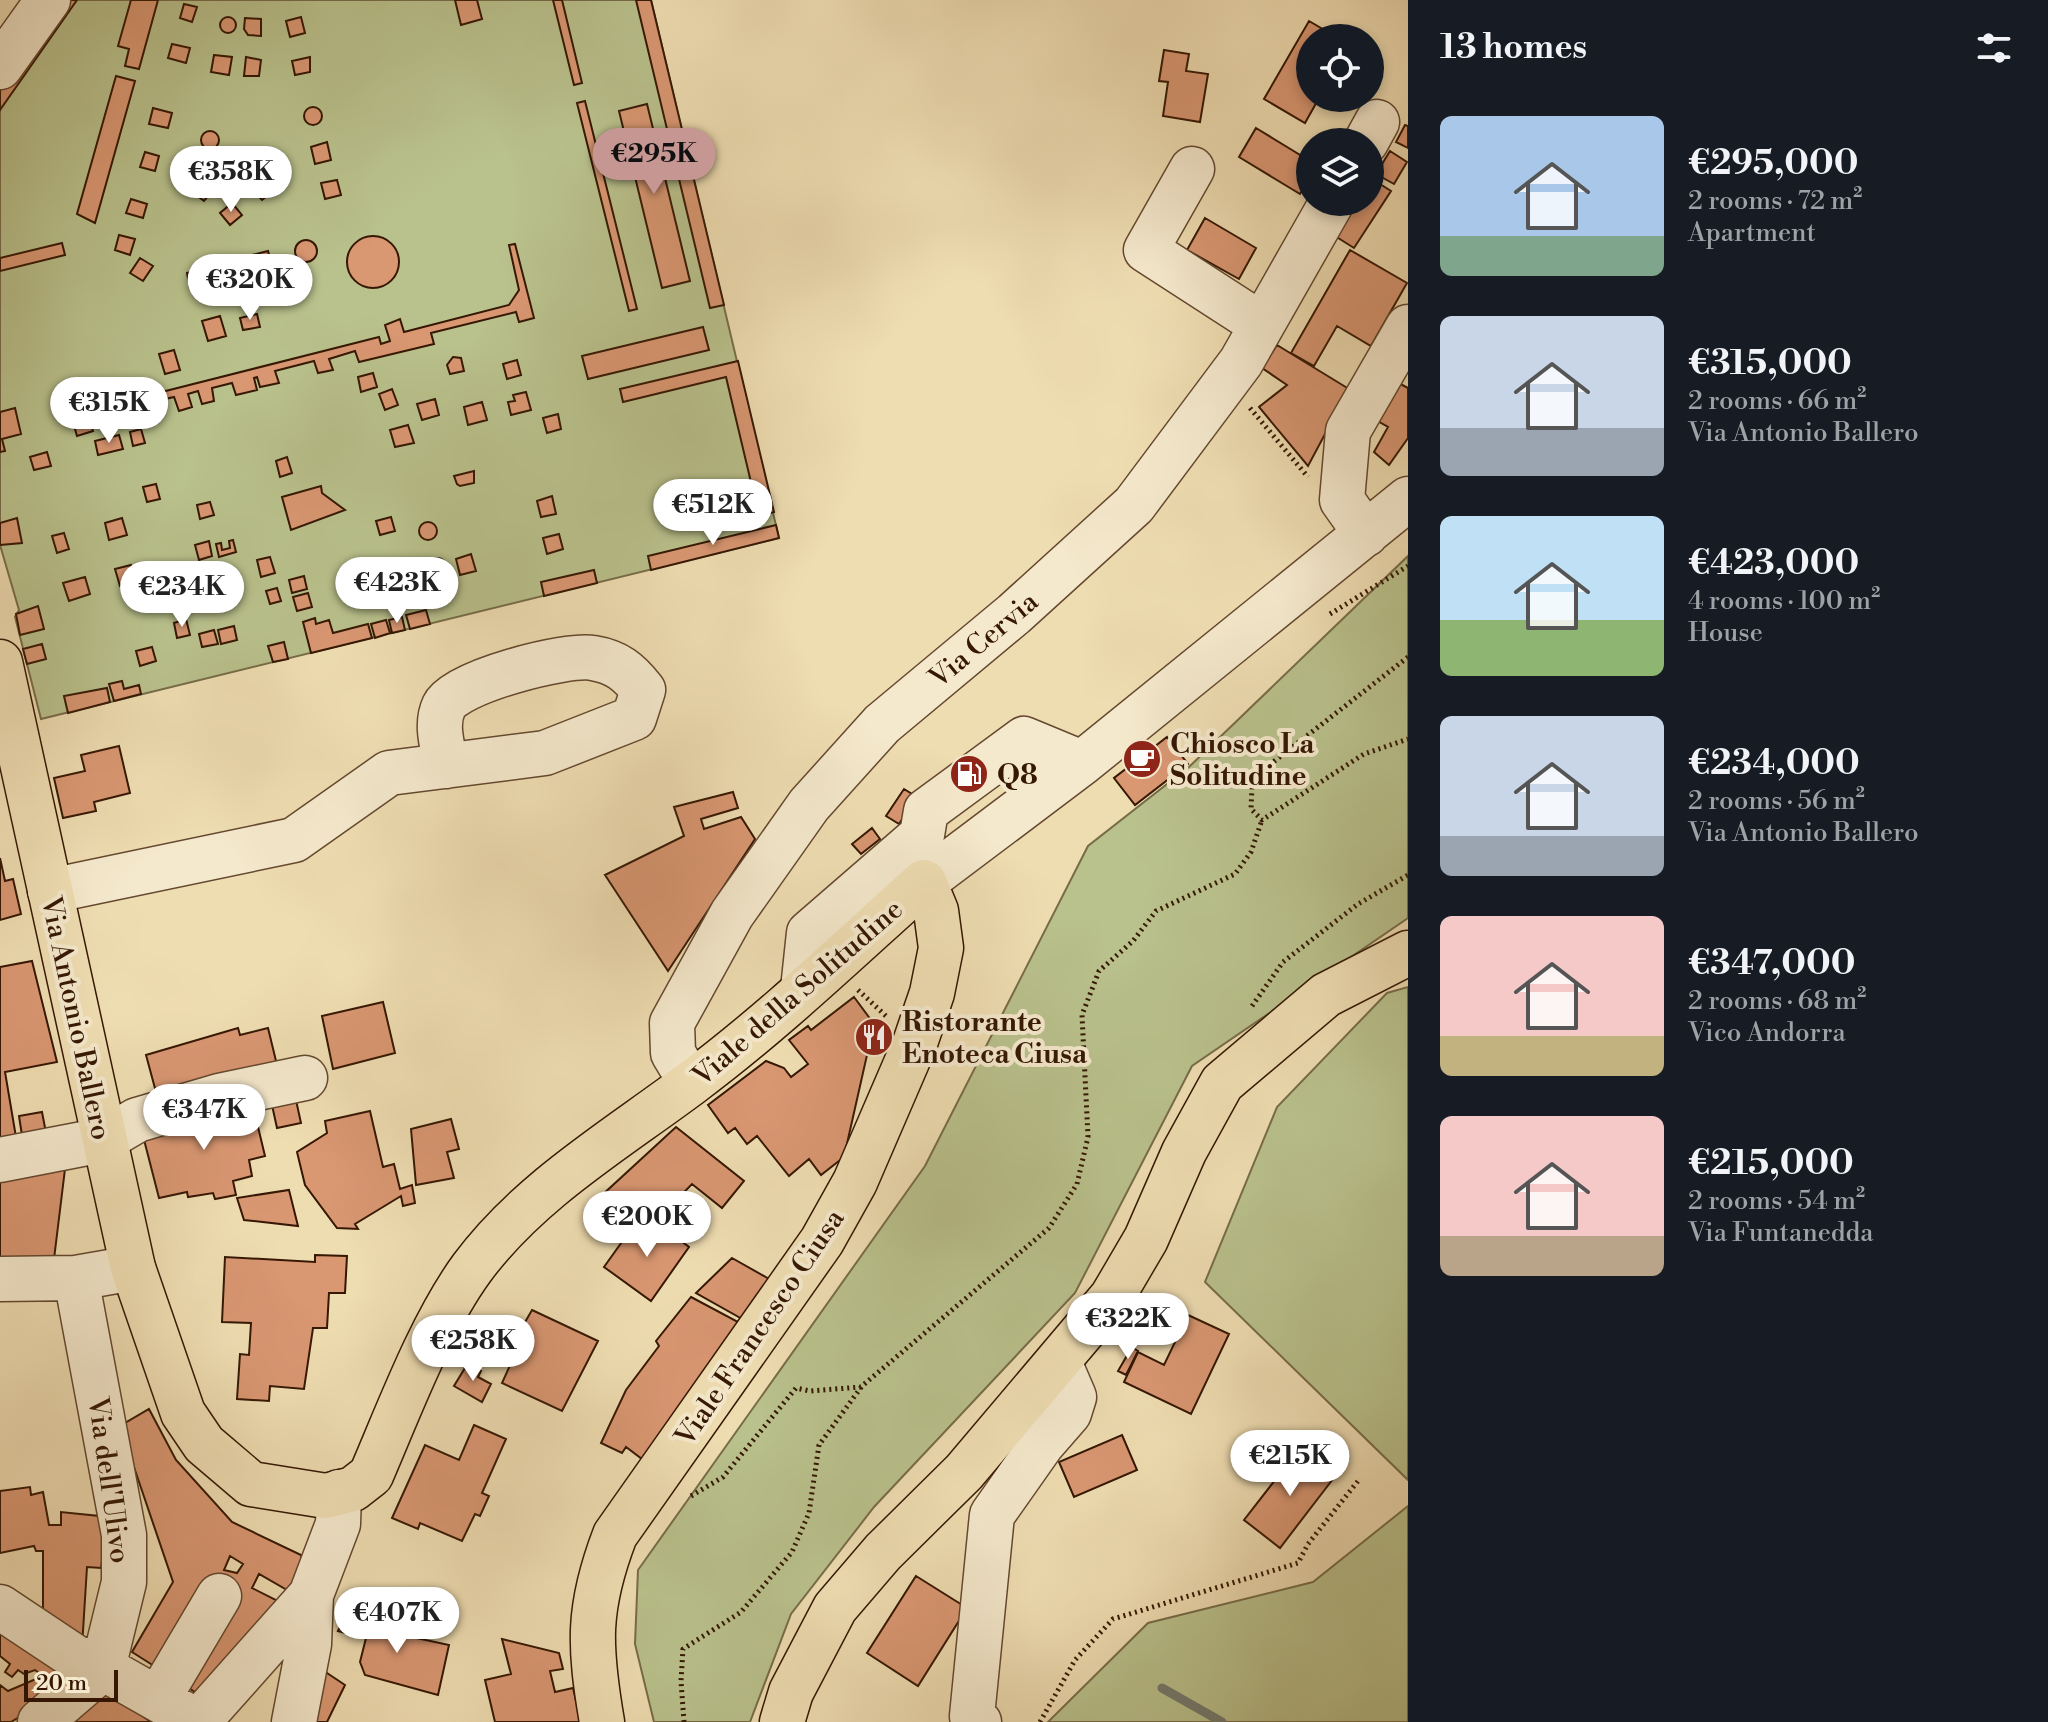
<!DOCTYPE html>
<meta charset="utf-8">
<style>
body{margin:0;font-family:"Libre Bodoni",serif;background:#242831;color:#f1f3f6;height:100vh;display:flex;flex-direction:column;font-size:30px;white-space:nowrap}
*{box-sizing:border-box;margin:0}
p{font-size:26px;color:#9ea1a6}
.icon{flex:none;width:44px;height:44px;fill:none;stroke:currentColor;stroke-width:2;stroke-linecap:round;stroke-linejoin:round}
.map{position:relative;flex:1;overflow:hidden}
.drawer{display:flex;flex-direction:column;background:#171b24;width:640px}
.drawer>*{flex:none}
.fabs{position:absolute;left:1296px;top:24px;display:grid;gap:16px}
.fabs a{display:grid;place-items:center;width:88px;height:88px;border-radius:50%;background:#171b24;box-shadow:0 4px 12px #0003;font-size:40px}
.scale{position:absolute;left:24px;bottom:20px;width:94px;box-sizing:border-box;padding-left:8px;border:4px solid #351703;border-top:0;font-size:22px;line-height:28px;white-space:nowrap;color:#351703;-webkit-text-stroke:6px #f5e9cd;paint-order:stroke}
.price{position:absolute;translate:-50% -68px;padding:0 18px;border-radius:28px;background:#fff;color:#222;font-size:26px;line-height:52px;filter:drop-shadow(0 2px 4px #0008)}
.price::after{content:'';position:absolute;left:50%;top:48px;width:24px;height:18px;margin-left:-12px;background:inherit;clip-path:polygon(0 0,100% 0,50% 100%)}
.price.current{background:#c59692;color:#111}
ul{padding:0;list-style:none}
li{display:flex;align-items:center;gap:24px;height:200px;padding:0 32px}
li span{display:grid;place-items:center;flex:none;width:224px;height:160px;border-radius:12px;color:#555}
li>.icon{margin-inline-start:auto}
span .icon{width:96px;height:96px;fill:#fffc;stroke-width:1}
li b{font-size:34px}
h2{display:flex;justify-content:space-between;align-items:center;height:96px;padding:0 32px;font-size:34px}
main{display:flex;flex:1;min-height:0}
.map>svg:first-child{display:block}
.green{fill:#b9c18c;stroke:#776c48;stroke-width:2}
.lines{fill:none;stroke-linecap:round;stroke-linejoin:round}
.stream{stroke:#73796d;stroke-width:9}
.building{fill:#d99772;stroke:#351703;stroke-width:2;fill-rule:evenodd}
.minor-casing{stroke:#64482f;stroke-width:47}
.major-casing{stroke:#351703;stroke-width:47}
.path{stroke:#351703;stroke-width:5;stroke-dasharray:2 4;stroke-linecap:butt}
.minor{stroke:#f5e9cd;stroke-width:44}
.major{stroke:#efddb2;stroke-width:44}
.labels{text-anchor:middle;stroke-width:8;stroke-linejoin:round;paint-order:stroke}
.street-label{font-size:28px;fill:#351703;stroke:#f5e9cd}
.poi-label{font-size:28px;font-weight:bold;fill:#351703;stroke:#f5e9cd;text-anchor:start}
</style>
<main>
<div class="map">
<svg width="1408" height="1722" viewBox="0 0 1408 1722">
<rect width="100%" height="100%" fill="#efddb2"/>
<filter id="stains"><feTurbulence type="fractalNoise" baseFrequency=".0025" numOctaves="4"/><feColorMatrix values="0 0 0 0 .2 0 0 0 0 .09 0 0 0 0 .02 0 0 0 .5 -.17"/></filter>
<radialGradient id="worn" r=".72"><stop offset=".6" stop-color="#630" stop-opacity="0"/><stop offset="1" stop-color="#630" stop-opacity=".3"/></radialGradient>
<path class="green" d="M60,0H651L779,538L41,719L15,617L19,610L0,545V85Z
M1408,556V918L1192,1066L1075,1293L874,1507L791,1614L750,1722H654L635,1644L638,1570L925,1166L1088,846L1190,766Z
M1408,987V1480L1205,1282L1277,1107L1387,993Z
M1408,1506V1722H1048L1148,1623L1313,1582Z"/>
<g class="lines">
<path class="stream" d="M1162,1688L1222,1722"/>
</g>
<path class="building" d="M60,0H77L0,110V85Z
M131,0H158L139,69L125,66L129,49L118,46Z
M455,0H477L482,19L461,25Z
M553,0H562L582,83L574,85Z
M636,0H651L724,305L710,308Z
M184,4L197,7L192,22L180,18Z
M220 25a8 8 0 1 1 16 0a8 8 0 1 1-16 0Z
M301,17L305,33L290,37L286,21Z
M245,18L261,19V36L248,35L244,29Z
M1309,21L1338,38H1310V98H1319L1305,123L1264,99Z
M172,44L190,48L186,63L168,58Z
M1164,50L1189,54L1186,71L1208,74L1200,122L1163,116L1168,82L1159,81Z
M214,55L232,57L229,75L211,72Z
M246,57L261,60L259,76H244Z
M310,57V72L295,75L292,61Z
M116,76L135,81L95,223L77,214Z
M585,101L637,309L629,311L577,103Z
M647,104L690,281L662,288L619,111Z
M304 116a9 9 0 1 1 18 0a9 9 0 1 1-18 0Z
M153,108L172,113L168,128L149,124Z
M1405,125L1408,126V148L1396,142Z
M1256,128L1310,161V178L1300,194L1239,157Z
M201 140a9 9 0 1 1 18 0a9 9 0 1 1-18 0Z
M327,142L331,160L315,164L311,147Z
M1390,151L1407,162L1394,184L1376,174Z
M145,152L159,156L155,171L140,167Z
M266,175L277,188L262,200L251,188Z
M202,179L214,189L204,201L192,192Z
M1372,179L1391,191L1354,248L1335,236L1357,202H1370Z
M337,180L341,195L325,199L321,183Z
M131,199L147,204L143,218L126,213Z
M232,203L242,215L230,225L220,213Z
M1205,218L1256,248L1239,279L1187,250Z
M119,235L135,239L130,255L115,250Z
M347 262a26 26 0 1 1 52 0a26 26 0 1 1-52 0Z
M295 251a11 11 0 1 1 22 0a11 11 0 1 1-22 0Z
M62,243L65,255L0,271V258Z
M515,244L534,318L519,322L516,312L431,333L434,344L359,362L355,351L329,359L333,370L318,373L314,361L275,371L279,383L260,387L257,377L254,378L257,390L236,395L232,383L212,388L214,401L202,404L198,391L188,394L192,407L179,411L174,397L148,403L149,407L138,411L140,419L129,422L125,408L136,405L134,399L379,337L381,344L390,341L385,325L400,319L404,332L509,305L519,290L509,245Z
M1350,250L1407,283L1371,346L1337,326L1314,366L1291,353Z
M268,251L273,270L253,275L248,256Z
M140,258L153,266L143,281L130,273Z
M233,260L236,273L220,277L216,264Z
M203,269L207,285L190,289L187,273Z
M257,314L260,327L243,330L240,318Z
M220,316L226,336L208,341L202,321Z
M703,327L709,350L588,379L582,356Z
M1277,345L1349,389L1308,466L1259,407L1287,385L1262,368Z
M174,350L180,370L165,374L159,354Z
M453,357L461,358L464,371L450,374L447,365Z
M517,360L521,375L507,379L503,364Z
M738,361L774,512L759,516L726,377L623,402L620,389Z
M373,373L377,387L361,392L358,377Z
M1389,378L1408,388V438L1389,465L1374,452L1388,427L1367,415Z
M392,389L398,405L385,410L379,394Z
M526,392L531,410L511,415L508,402L515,401L513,395Z
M435,399L439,415L422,420L417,404Z
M482,402L487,420L468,425L464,407Z
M15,408L21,434L2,439L5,451L0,452V412Z
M558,414L561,429L547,433L543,418Z
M89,417L93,431L77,436L73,422Z
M408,425L414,443L395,447L390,430Z
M141,429L145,443L133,446L130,432Z
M119,435L123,449L98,455L95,441Z
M47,452L51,466L34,470L30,457Z
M287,457L292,473L280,477L276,461Z
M474,471V483L460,486L457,484L454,476Z
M156,484L160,499L147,502L143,487Z
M321,486L322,493L345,510L291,530L282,497Z
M552,496L556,514L541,517L537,501Z
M210,502L214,515L200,519L197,505Z
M391,517L395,531L380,535L376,521Z
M17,518L22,543L0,545V523Z
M122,518L127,535L109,540L105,523Z
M419 531a9 9 0 1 1 18 0a9 9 0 1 1-18 0Z
M776,525L779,538L651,570L648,556Z
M64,533L69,549L57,553L52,536Z
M559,534L563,549L547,554L543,538Z
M233,540L236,552L219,557L216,544L221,543L222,550L230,548L229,541Z
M209,541L212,556L199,560L195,545Z
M471,554L476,571L460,575L456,559Z
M270,557L275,573L261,577L257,560Z
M427 568a10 10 0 1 1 20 0a10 10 0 1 1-20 0Z
M131,565L136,582L120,586L115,569Z
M594,570L597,583L544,596L541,582Z
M304,576L307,589L292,593L289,580Z
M85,577L90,594L69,601L63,583Z
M180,580L186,600L172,604L164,585Z
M277,588L281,601L270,604L266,591Z
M308,593L312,607L297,611L293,597Z
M38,606L44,629L20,635L16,614Z
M426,610L430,624L410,629L406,615Z
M402,617L405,630L392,633L389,620Z
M315,618L316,624L329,620L333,633L368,624L372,638L311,653L303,622Z
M186,619L190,635L177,638L174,623Z
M386,620L390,633L375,638L371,624Z
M234,626L237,640L221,644L218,630Z
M214,630L218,644L202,647L199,634Z
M284,642L288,659L273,662L268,646Z
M42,644L46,659L27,664L23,649Z
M152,647L156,661L140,666L136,651Z
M122,681L124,689L139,685L141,694L114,701L109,684Z
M107,688L110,702L68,713L64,696Z
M1167,737L1188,764L1135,805L1114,778Z
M119,746L130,793L94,802L96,811L63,818L54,778L85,771L81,755Z
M904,789L917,797L899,824L886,816Z
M733,792L738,808L701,819L704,829L741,817L755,839L668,971L605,875L684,836L674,807Z
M872,828L880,839L861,854L852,844Z
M0,858L5,881L13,879L21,914L0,920Z
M32,961L57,1062L5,1072L17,1143L0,1146V967Z
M854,997L874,1024L844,1157L821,1175L809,1159L789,1176L757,1136L747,1144L735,1128L728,1133L708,1105L766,1061L784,1068L791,1077L808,1064L789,1040L808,1026L811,1030Z
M383,1002L395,1053L333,1069L322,1016Z
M238,1028L240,1035L268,1028L277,1065L156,1092L146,1055Z
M294,1091L301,1123L277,1128L270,1096Z
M252,1102L265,1156L249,1160L252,1176L233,1181L236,1195L215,1199L213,1193L188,1197L187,1192L159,1198L141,1128Z
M370,1111L383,1167L394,1164L400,1189L412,1185L415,1203L403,1206L401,1196L355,1224L358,1229L337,1228L305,1185L297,1152L327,1133L325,1121Z
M42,1112L47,1138L23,1142L19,1116Z
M451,1119L459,1149L447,1152L454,1178L416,1185L411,1129Z
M676,1127L744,1181L722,1208L692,1184L658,1219L600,1197Z
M65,1169L54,1259L0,1257V1176Z
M289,1190L298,1226L244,1220L237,1198Z
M634,1225L664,1228L689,1247L651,1301L604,1267Z
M315,1255L347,1256L345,1293H329L327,1328H313L304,1389L270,1386L269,1401L237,1399L240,1354L249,1355L251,1323L222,1322L225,1257L315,1262Z
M732,1258L771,1280L744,1320L696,1293Z
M691,1297L740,1323L642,1459L626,1447L622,1453L601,1443L626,1390L659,1346L656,1341Z
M532,1310L598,1341L562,1411L502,1383L512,1361L505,1357Z
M1188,1315L1229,1334L1191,1414L1124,1382L1138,1352L1164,1365Z
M1132,1347L1138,1351L1126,1375L1118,1371Z
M468,1363L481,1371L478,1377L491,1384L482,1402L454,1386Z
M149,1409L176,1460L232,1522L301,1555L303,1561L304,1567L287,1590L259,1574L252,1588L278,1601L206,1699L132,1652L173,1582L120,1426ZM230,1556L243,1564L237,1573L224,1570Z
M474,1425L506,1439L482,1493L489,1496L480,1516L475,1514L462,1541L420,1523L418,1529L392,1518L425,1445L459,1460Z
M1122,1435L1137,1470L1074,1497L1059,1462Z
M1300,1448L1336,1475L1280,1548L1244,1520Z
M30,1487L31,1495L43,1492L49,1525H61V1512L109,1517L101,1568L87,1567L82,1647L43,1622V1551H36L34,1546L0,1553V1491Z
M916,1576L967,1608L918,1686L867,1653Z
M349,1608L373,1613L370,1628L449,1645L438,1695L365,1675L360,1662L366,1638L338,1631Z
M0,1615L86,1676L11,1722H0V1685L8,1691L43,1676L35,1670L24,1674L18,1670L12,1677L5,1672L10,1664L0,1656Z
M502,1639L559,1653L563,1669L550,1671L555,1692L573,1688L581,1722H495L485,1680L511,1674Z
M321,1669L345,1685L327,1722H306Z
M100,1686L151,1722H62Z"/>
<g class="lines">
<defs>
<path id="minor" d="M0,67L48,0
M1366,142L1377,122
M1192,169L1146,250L1262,325
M1366,534L1342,500L1348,431L1408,327
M924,882L1082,763L1408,499
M50,891L294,840L389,773L545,753L634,718L643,690C629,672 617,662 593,658C567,653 455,682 444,706C435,725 443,747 446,766
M803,989L809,933L922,835L926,811L1024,739L1082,763
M691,1083L673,1053L672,1023L732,914L809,805L882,724L1014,614L1134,505L1241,362L1332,202
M0,1160L103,1140L137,1120L219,1096L305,1078
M76,1278L124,1535V1582L103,1668L198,1722
M0,1279L76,1278L133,1268
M0,1607L75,1657L103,1668L40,1722
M158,1699L219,1596
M198,1722L311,1595L338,1524L339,1492
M294,1722L309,1644L311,1595
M979,1722L972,1716L992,1515L1042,1444L1069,1413L1074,1397L1059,1362"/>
<path id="major" d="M0,662L133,1268L183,1413L204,1444L251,1484L326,1496L353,1489L371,1475C399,1410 431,1324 472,1268C529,1191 615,1140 690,1084C772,1023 848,950 924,882L936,911L941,948L932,993L915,1043L855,1182L822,1241L615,1535C587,1608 589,1646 602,1722
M782,1722L791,1692L835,1608L883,1552L964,1472L1112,1297L1146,1239L1184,1152L1222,1083L1326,995L1408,953"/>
</defs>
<use href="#minor" class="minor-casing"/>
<use href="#major" class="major-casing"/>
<path class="path" d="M1250,408L1308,477
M1330,614L1408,566
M1408,657L1272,763L1252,787L1251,809L1262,820L1364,754L1408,739
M858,990L886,1016
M1252,1006L1283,962L1358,904L1408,875
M691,1496L723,1477L796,1388L810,1391L861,1387
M684,1722L681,1681L683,1649L741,1612L792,1552L809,1513L819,1445L862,1386L1049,1228L1077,1184L1088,1137L1082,1015L1099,971L1133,941L1156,911L1235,874L1251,852L1262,820
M1040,1722L1075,1660L1113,1619L1298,1563L1308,1544L1358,1481"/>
<use href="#minor" class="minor"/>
<use href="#major" class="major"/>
</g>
<defs>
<symbol id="cafe-disc" viewBox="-11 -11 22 22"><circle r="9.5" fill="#8f2418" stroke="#f5e9cd"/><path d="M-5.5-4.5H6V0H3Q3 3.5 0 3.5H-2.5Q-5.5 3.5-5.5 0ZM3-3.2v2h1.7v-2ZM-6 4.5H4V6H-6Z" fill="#fff"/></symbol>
<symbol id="fuel-disc" viewBox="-11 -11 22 22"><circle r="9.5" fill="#8f2418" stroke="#f5e9cd"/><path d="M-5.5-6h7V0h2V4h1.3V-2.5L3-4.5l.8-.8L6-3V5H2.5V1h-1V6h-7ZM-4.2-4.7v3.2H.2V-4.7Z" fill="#fff"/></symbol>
<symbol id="restaurant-disc" viewBox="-11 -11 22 22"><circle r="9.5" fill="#8f2418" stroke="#f5e9cd"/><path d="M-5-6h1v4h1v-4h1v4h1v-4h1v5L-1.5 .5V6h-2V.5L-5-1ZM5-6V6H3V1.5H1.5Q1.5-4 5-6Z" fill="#fff"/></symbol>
</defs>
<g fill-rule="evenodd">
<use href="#cafe-disc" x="1120" y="737" width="44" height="44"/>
<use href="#fuel-disc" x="947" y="752" width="44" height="44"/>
<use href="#restaurant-disc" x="852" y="1015" width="44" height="44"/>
</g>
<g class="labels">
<g class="street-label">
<text transform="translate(983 639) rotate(-40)" y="10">Via Cervia</text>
<text transform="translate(797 992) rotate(-41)" y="10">Viale della Solitudine</text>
<text transform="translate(77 1018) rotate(78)" y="10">Via Antonio Ballero</text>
<text transform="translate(759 1327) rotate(-56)" y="10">Viale Francesco Ciusa</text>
<text transform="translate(110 1480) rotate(82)" y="10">Via dell'Ulivo</text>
</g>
<g class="poi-label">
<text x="1170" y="753">Chiosco La<tspan x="1170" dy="32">Solitudine</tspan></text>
<text x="997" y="784">Q8</text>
<text x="902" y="1031">Ristorante<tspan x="902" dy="32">Enoteca Ciusa</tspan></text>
</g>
</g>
<rect width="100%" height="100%" filter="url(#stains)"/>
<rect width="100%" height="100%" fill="url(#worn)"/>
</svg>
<div class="fabs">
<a><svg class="icon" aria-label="locate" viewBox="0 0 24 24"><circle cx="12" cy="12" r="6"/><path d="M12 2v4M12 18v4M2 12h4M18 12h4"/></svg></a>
<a><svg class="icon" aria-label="layers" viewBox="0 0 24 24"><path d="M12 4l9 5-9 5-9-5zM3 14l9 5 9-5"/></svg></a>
</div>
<div class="scale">20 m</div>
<b class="price current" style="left:654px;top:196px">€295K</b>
<b class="price" style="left:231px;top:214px">€358K</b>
<b class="price" style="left:250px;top:322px">€320K</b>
<b class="price" style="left:109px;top:445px">€315K</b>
<b class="price" style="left:713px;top:547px">€512K</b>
<b class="price" style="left:397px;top:625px">€423K</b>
<b class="price" style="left:182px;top:629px">€234K</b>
<b class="price" style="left:204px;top:1152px">€347K</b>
<b class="price" style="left:647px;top:1259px">€200K</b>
<b class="price" style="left:1128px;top:1361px">€322K</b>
<b class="price" style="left:473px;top:1383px">€258K</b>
<b class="price" style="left:1290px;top:1498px">€215K</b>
<b class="price" style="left:397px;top:1655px">€407K</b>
</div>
<section class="drawer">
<h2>13 homes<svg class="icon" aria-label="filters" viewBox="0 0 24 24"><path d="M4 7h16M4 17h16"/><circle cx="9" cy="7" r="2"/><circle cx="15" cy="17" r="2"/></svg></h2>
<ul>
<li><span style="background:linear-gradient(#a9c7e8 75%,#7fa58c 0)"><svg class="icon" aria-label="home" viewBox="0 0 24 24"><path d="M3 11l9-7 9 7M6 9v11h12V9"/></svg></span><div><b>€295,000</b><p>2 rooms · 72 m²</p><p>Apartment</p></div></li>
<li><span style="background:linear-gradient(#c9d6e8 70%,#9aa5b1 0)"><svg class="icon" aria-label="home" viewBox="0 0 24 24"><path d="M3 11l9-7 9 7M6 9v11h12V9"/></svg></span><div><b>€315,000</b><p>2 rooms · 66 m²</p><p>Via Antonio Ballero</p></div></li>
<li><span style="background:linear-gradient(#bfe0f5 65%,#8fb573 0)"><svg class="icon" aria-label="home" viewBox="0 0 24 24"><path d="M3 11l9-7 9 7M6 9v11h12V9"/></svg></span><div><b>€423,000</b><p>4 rooms · 100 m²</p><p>House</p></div></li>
<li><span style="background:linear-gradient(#c9d6e8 75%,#9aa5b1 0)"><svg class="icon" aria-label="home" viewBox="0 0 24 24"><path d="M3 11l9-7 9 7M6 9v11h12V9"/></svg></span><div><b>€234,000</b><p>2 rooms · 56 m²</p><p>Via Antonio Ballero</p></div></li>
<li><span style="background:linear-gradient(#f6c9c9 75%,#c2b280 0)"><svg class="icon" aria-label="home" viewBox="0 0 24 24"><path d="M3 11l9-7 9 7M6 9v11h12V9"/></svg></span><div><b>€347,000</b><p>2 rooms · 68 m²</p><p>Vico Andorra</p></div></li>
<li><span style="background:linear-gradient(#f6c9c9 75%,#b9a48a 0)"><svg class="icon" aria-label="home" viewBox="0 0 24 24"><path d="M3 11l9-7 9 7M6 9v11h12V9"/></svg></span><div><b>€215,000</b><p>2 rooms · 54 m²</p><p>Via Funtanedda</p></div></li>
</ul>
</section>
</main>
